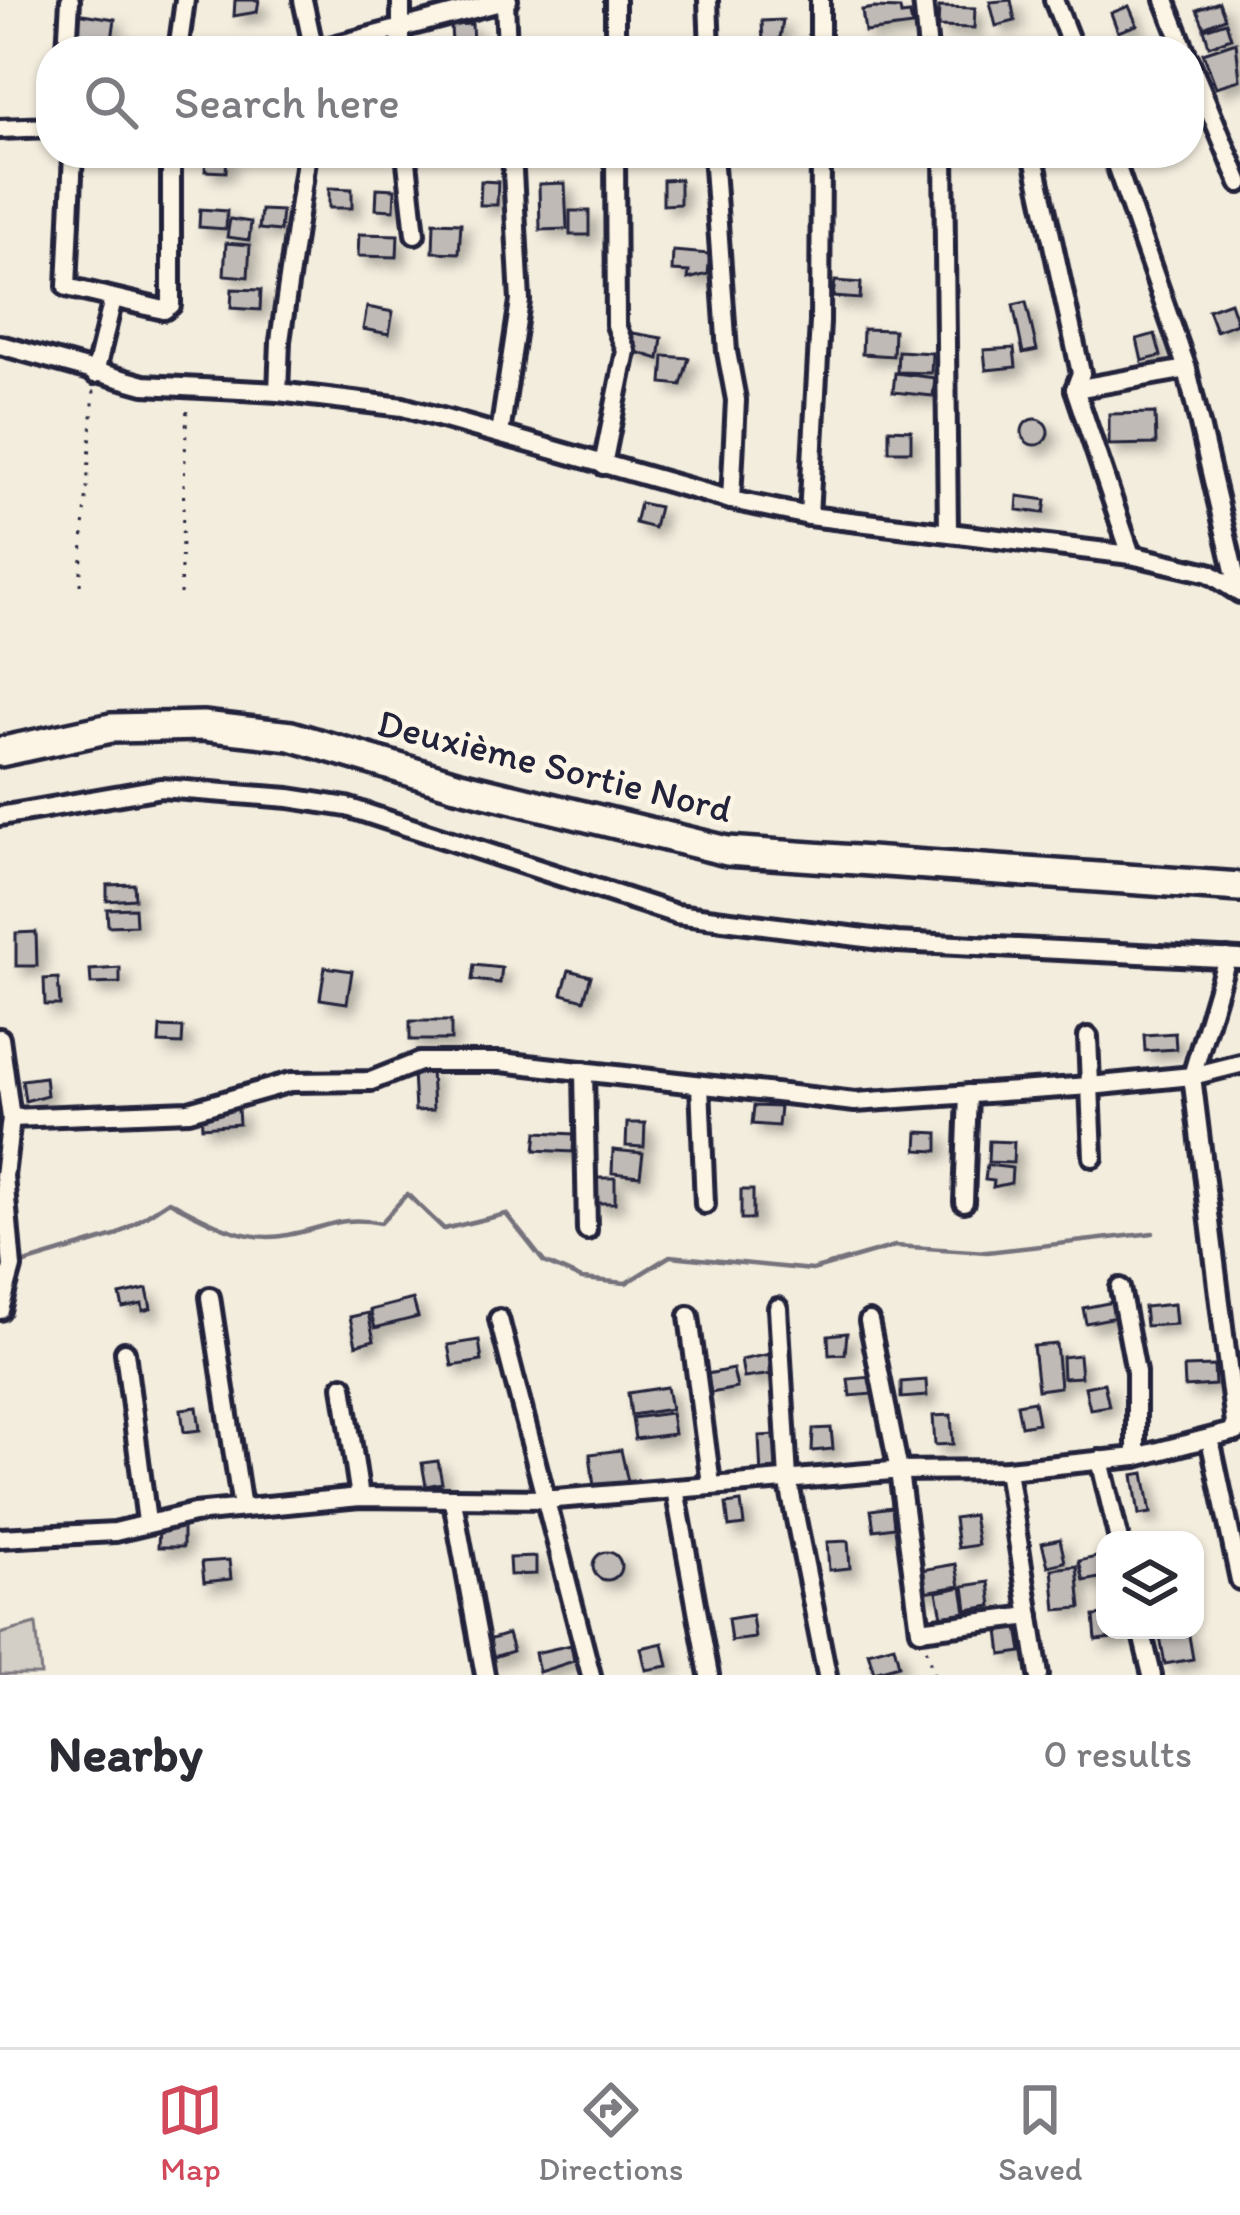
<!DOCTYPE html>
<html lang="en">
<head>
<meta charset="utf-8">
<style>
	:root { --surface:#fff; --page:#f2f2f3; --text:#2b2b33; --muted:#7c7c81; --line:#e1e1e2; --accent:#d1495b }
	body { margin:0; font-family:Itim,sans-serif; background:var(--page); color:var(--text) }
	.controls { position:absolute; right:36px; bottom:36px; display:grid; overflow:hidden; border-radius:24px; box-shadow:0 3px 9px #0004 }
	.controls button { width:108px; height:108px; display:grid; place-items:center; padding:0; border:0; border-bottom:3px solid var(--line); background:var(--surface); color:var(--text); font:60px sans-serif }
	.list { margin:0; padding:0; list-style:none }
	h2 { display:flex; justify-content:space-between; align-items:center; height:156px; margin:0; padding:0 48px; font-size:51px }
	h2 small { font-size:39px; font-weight:400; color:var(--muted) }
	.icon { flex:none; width:66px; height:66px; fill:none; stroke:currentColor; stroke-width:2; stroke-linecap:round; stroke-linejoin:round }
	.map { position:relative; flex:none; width:1240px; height:1675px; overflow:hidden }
	.search { position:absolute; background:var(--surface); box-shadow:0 3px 9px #0004; left:36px; right:36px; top:36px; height:132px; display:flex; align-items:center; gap:30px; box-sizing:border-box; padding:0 42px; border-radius:48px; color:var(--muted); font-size:45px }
	.sheet { height:372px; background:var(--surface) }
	nav { display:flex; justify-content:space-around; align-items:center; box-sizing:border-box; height:168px; border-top:3px solid var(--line); background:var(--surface); font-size:33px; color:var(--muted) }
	nav a { display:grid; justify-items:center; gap:6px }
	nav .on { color:var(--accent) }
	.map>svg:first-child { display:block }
</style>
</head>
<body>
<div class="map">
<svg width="1240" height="1675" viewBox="0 0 1240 1675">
	<defs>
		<filter id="shadow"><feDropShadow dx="8" dy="8" stdDeviation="6" flood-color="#0004"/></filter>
	</defs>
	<rect width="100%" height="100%" fill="#f3edde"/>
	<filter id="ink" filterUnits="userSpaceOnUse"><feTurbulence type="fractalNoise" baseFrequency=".00833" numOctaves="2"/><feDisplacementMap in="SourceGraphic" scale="24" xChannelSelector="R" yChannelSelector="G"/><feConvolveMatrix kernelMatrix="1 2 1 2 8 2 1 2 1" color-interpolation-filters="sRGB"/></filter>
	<g filter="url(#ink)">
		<path fill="#d4cfc6" stroke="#7b7880" stroke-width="3" d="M36 1624 41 1675H0V1634Z"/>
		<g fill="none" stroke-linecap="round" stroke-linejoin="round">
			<path stroke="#75727b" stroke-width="4.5" d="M18 1265 115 1236 169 1201C205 1220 245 1244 287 1235 327 1228 339 1215 381 1223L407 1194 444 1229 506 1214 544 1262 582 1279 626 1283 670 1256 812 1270 895 1246 987 1252 1153 1233"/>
		</g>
		<g fill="#bfbab6" stroke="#22223b" stroke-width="3" filter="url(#shadow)">
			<path d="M235 0H259L257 12 234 16Z"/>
			<path d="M1011 0 1015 21 996 26 990 2Z"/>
			<path d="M1219 2 1225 18 1204 27 1197 10Z"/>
			<path d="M1129 6 1137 25 1118 32 1111 13Z"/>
			<path d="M939 7 975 8 974 28 938 27Z"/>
			<path d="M874 8 900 9 901 15 910 14 912 26 865 32 862 10Z"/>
			<path d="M77 13 115 19 112 40 74 34Z"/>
			<path d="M783 20 779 44H763L762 21Z"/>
			<path d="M1226 22 1231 38 1209 46 1204 29Z"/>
			<path d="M472 24 473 44 452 45 451 25Z"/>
			<path d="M1118 36 1122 51H1078L1077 48Z"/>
			<path d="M1236 42 1240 80 1216 87 1203 53Z"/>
			<path d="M206 153H227L226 172 205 171Z"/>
			<path d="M680 179V204L663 205V180Z"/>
			<path d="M481 181 498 182 497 205H480Z"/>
			<path d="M565 183 567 229 540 230 539 184Z"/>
			<path d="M329 188 352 189V208H329Z"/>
			<path d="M377 188 395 189 394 210 376 209Z"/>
			<path d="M200 209 227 211 226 229 199 227Z"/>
			<path d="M261 210 282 211 280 231 259 229Z"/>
			<rect x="570" y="211" width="19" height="24"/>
			<path d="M230 219 251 222 249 240 227 237Z"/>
			<path d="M434 222 461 223 459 253 433 252Z"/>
			<path d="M359 234 398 235 397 257 358 256Z"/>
			<path d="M226 243 250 245 248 277 224 275Z"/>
			<path d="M673 251 710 254 708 274 688 279 689 272 672 271Z"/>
			<path d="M835 281 861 283 860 299 833 297Z"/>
			<path d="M232 289 261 290 260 310 231 308Z"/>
			<path d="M1026 302 1037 350 1023 353 1013 305Z"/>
			<path d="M1230 302 1237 323 1216 331 1208 310Z"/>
			<path d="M367 307 393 312 389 334 363 329Z"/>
			<path d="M863 329 894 330 893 356 862 354Z"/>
			<path d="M633 333 662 338 659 359 630 350Z"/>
			<path d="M1155 334 1161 356 1142 361 1137 339Z"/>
			<path d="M1014 348 1016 367 986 370 984 350Z"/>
			<path d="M898 351 932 353 931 373 897 372Z"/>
			<path d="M664 356 689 358 681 385 662 383Z"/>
			<path d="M895 373 935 378 933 396 893 392Z"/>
			<path d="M1155 413 1156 444 1109 445V414Z"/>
			<circle cx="1035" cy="432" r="13"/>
			<path d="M889 429 911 430V451H889Z"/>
			<path d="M1018 496 1046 500 1044 513 1017 510Z"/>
			<path d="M640 503 659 507 654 528 635 523Z"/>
			<path d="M134 884 135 899 107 901V885Z"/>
			<path d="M135 908 136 925 108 926 107 909Z"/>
			<path d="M36 932 37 966H16V933Z"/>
			<path d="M474 965 502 968 500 983 472 980Z"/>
			<path d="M325 967 352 971 347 1003 320 999Z"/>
			<path d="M120 968V983L91 984 90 970Z"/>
			<path d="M569 970 591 976 584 1000 562 994Z"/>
			<path d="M58 978 60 1005H45L44 979Z"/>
			<rect x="410" y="1021" width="41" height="19"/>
			<path d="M160 1027 183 1028 182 1044 159 1043Z"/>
			<path d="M1175 1033 1176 1049 1145 1051 1144 1035Z"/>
			<path d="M431 1070 433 1110 415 1111 413 1071Z"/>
			<path d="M45 1077 47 1095 25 1101 22 1080Z"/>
			<path d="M754 1106 780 1107 778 1126 752 1124Z"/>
			<path d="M238 1109 239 1124 202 1127 201 1112Z"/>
			<path d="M627 1123H645L644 1147 626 1146Z"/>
			<path d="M537 1132 574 1134 573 1152 535 1150Z"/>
			<path d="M918 1132 938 1133V1151L917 1150Z"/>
			<path d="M989 1141 1014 1142 1013 1163 988 1162Z"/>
			<path d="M613 1150 643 1153 640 1176 612 1173Z"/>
			<path d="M987 1165 1012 1168 1011 1183 993 1187 994 1181 985 1180Z"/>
			<path d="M594 1178H615V1203H593Z"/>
			<rect x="741" y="1190" width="12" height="29"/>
			<path d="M147 1289 151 1309 143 1311 142 1304 123 1308 120 1295Z"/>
			<path d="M413 1299 418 1317 375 1328 370 1310Z"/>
			<path d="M1118 1301 1121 1316 1086 1323 1083 1308Z"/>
			<path d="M1174 1304 1176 1324 1146 1326 1144 1307Z"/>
			<path d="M368 1313 374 1340 356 1345 350 1317Z"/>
			<path d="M847 1333 845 1354 829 1355 828 1335Z"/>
			<path d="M479 1340 482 1361 452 1366 448 1345Z"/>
			<path d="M1056 1344 1060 1387 1038 1390 1033 1346Z"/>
			<path d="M770 1354 773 1374 744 1378 741 1360Z"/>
			<path d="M1079 1355 1081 1377 1063 1378 1062 1357Z"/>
			<path d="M1214 1366 1215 1385 1185 1387 1184 1367Z"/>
			<path d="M733 1369 737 1388 711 1393 707 1374Z"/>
			<path d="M872 1377 873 1394 850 1396 848 1379Z"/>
			<path d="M926 1380 927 1396 901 1398V1382Z"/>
			<path d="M1104 1383 1109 1406 1090 1409 1085 1387Z"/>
			<path d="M667 1387 671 1409 631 1415 628 1393Z"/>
			<path d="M1034 1401 1038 1423 1021 1426 1017 1404Z"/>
			<path d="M197 1407 200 1430 184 1432 181 1409Z"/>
			<path d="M671 1413 674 1434 635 1439 632 1418Z"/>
			<path d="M951 1415 953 1444 935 1445 933 1416Z"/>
			<path d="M831 1428 833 1449 812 1451 813 1429Z"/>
			<path d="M776 1435 777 1476H761L759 1436Z"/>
			<path d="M621 1450 628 1482 594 1487 590 1454Z"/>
			<path d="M438 1461 442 1483 426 1486 422 1463Z"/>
			<path d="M1144 1473 1151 1513 1139 1515 1133 1475Z"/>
			<path d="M741 1502 744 1525 729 1527 726 1504Z"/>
			<path d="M892 1507 894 1527 874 1530 871 1510Z"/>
			<path d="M973 1515 978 1545 958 1548 954 1518Z"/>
			<path d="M159 1527H183V1547H158Z"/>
			<path d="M1060 1539 1065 1562 1048 1566 1042 1543Z"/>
			<path d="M848 1541 850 1568 829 1570 827 1542Z"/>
			<circle cx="607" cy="1566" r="14"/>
			<path d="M1100 1556 1104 1577 1084 1581 1079 1561Z"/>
			<path d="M536 1557V1574L510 1575 509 1558Z"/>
			<path d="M229 1560 231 1579 204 1582 202 1562Z"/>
			<path d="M956 1564 960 1586 919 1593 916 1571Z"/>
			<path d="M1077 1566 1081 1608 1056 1610 1052 1569Z"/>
			<path d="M989 1582 992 1606 967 1610 964 1586Z"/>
			<path d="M962 1587 966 1612 942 1616 937 1592Z"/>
			<path d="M752 1615 755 1638 731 1641 728 1619Z"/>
			<path d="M1105 1615V1630H1122V1637L1096 1640 1094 1616Z"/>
			<path d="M1018 1628 1022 1652 1002 1655 999 1630Z"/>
			<path d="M1188 1630 1193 1659 1165 1664 1159 1631Z"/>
			<path d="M508 1634 513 1651 487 1659 482 1642Z"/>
			<path d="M663 1643 668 1666 646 1670 641 1648Z"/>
			<path d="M571 1645 574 1661 539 1672 535 1653Z"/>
			<path d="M894 1645 899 1665 874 1672 868 1652Z"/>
		</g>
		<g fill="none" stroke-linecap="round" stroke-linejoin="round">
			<defs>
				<g id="street">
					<path d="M303 0 314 51"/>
					<path d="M401 0V51"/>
					<path d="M505 0 507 51"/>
					<path d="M615 0V51"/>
					<path d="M708 0 710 51"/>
					<path d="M820 0V51"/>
					<path d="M923 0 928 51"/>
					<path d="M1054 0 1074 51"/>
					<path d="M1165 0 1185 51"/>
					<path d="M67 51 70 0"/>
					<path d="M178 51 185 0"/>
					<path d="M314 51 508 0"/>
					<path d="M1189 60 1240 183"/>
					<path d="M0 129 51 127"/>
					<path d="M73 153 67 287 164 310 171 305V153"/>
					<path d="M406 153 415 234"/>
					<path d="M713 153 727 352 736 400 731 500"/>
					<path d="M944 153 948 532"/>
					<path d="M1033 153 1081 373 1075 389 1131 555"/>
					<path d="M1112 153 1187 369 1239 592"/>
					<path d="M0 345 144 385 278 392 403 407 731 500 809 516 1131 555 1209 573 1240 593"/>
					<path d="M95 374 113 299"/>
					<path d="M1075 389 1187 369"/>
					<path d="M278 392 280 341 307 153"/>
					<path d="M500 434 520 301 512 153"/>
					<path d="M603 465 626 351 616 325 615 153"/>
					<path d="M809 516 820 322 821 153"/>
					<path d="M0 816 161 788 289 798 347 807 676 914 897 942 1240 959"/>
					<path d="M1227 958 1192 1076 1236 1432"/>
					<path d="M1088 1037 1093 1157"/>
					<path d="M0 1038 11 1118"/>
					<path d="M584 1071 587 1230"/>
					<path d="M700 1085 705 1204"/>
					<path d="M964 1202 968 1094"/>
					<path d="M1120 1288 1136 1372V1457"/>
					<path d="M210 1297 242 1508"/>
					<path d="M778 1308 788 1479 827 1675"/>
					<path d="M0 1310 12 1267 4 1176 11 1118 189 1111 291 1082 371 1081 419 1062H501L855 1102 1090 1086 1192 1076 1240 1064"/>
					<path d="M689 1316 711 1484"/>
					<path d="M499 1319 591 1675"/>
					<path d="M869 1321 899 1471 920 1630 1030 1616"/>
					<path d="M125 1352 147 1522"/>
					<path d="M343 1386 360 1497"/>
					<path d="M1210 1439 1240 1580"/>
					<path d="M1100 1460 1119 1540"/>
					<path d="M1007 1470 1039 1675"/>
					<path d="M675 1489 709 1675"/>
					<path d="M453 1501 485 1675"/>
					<path d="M0 1538 115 1532 194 1513 360 1497 556 1499 891 1471 1007 1470 1136 1457 1240 1430"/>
					<path d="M1141 1630 1152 1675"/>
				</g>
				<path id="primary" d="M0 752 111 728 203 726 291 736 456 785 727 851 1240 887"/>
			</defs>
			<use href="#street" stroke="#22223b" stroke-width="26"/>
			<use href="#primary" stroke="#22223b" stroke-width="36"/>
			<g stroke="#22223b" stroke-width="3" stroke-dasharray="3 9" stroke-linecap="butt">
				<path d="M80 585 94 390"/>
				<path d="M180 594 187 404"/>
				<path d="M926 1649 934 1675"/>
			</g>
			<use href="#street" stroke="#fcf5e5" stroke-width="16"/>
			<use href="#primary" stroke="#fcf5e5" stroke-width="27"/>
		</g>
	</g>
	<g text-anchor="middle" stroke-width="9" stroke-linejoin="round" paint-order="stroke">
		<g font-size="39" fill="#22223b" stroke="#fcf5e5">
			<text transform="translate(555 765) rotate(14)" y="14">Deuxième Sortie Nord</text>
		</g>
	</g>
</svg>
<div class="controls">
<button><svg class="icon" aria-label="layers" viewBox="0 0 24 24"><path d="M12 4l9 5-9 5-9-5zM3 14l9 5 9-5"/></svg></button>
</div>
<div class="search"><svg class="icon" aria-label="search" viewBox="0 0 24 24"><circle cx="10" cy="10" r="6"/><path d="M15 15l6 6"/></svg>Search here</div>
</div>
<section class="sheet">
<h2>Nearby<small>0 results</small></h2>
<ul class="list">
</ul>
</section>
<nav>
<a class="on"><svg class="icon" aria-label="map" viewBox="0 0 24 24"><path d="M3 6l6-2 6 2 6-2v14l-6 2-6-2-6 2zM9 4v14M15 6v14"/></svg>Map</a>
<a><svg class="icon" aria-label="directions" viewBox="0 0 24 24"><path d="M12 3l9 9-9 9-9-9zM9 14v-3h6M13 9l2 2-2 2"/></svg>Directions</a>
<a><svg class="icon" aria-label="saved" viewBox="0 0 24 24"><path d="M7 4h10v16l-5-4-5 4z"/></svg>Saved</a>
</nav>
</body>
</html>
